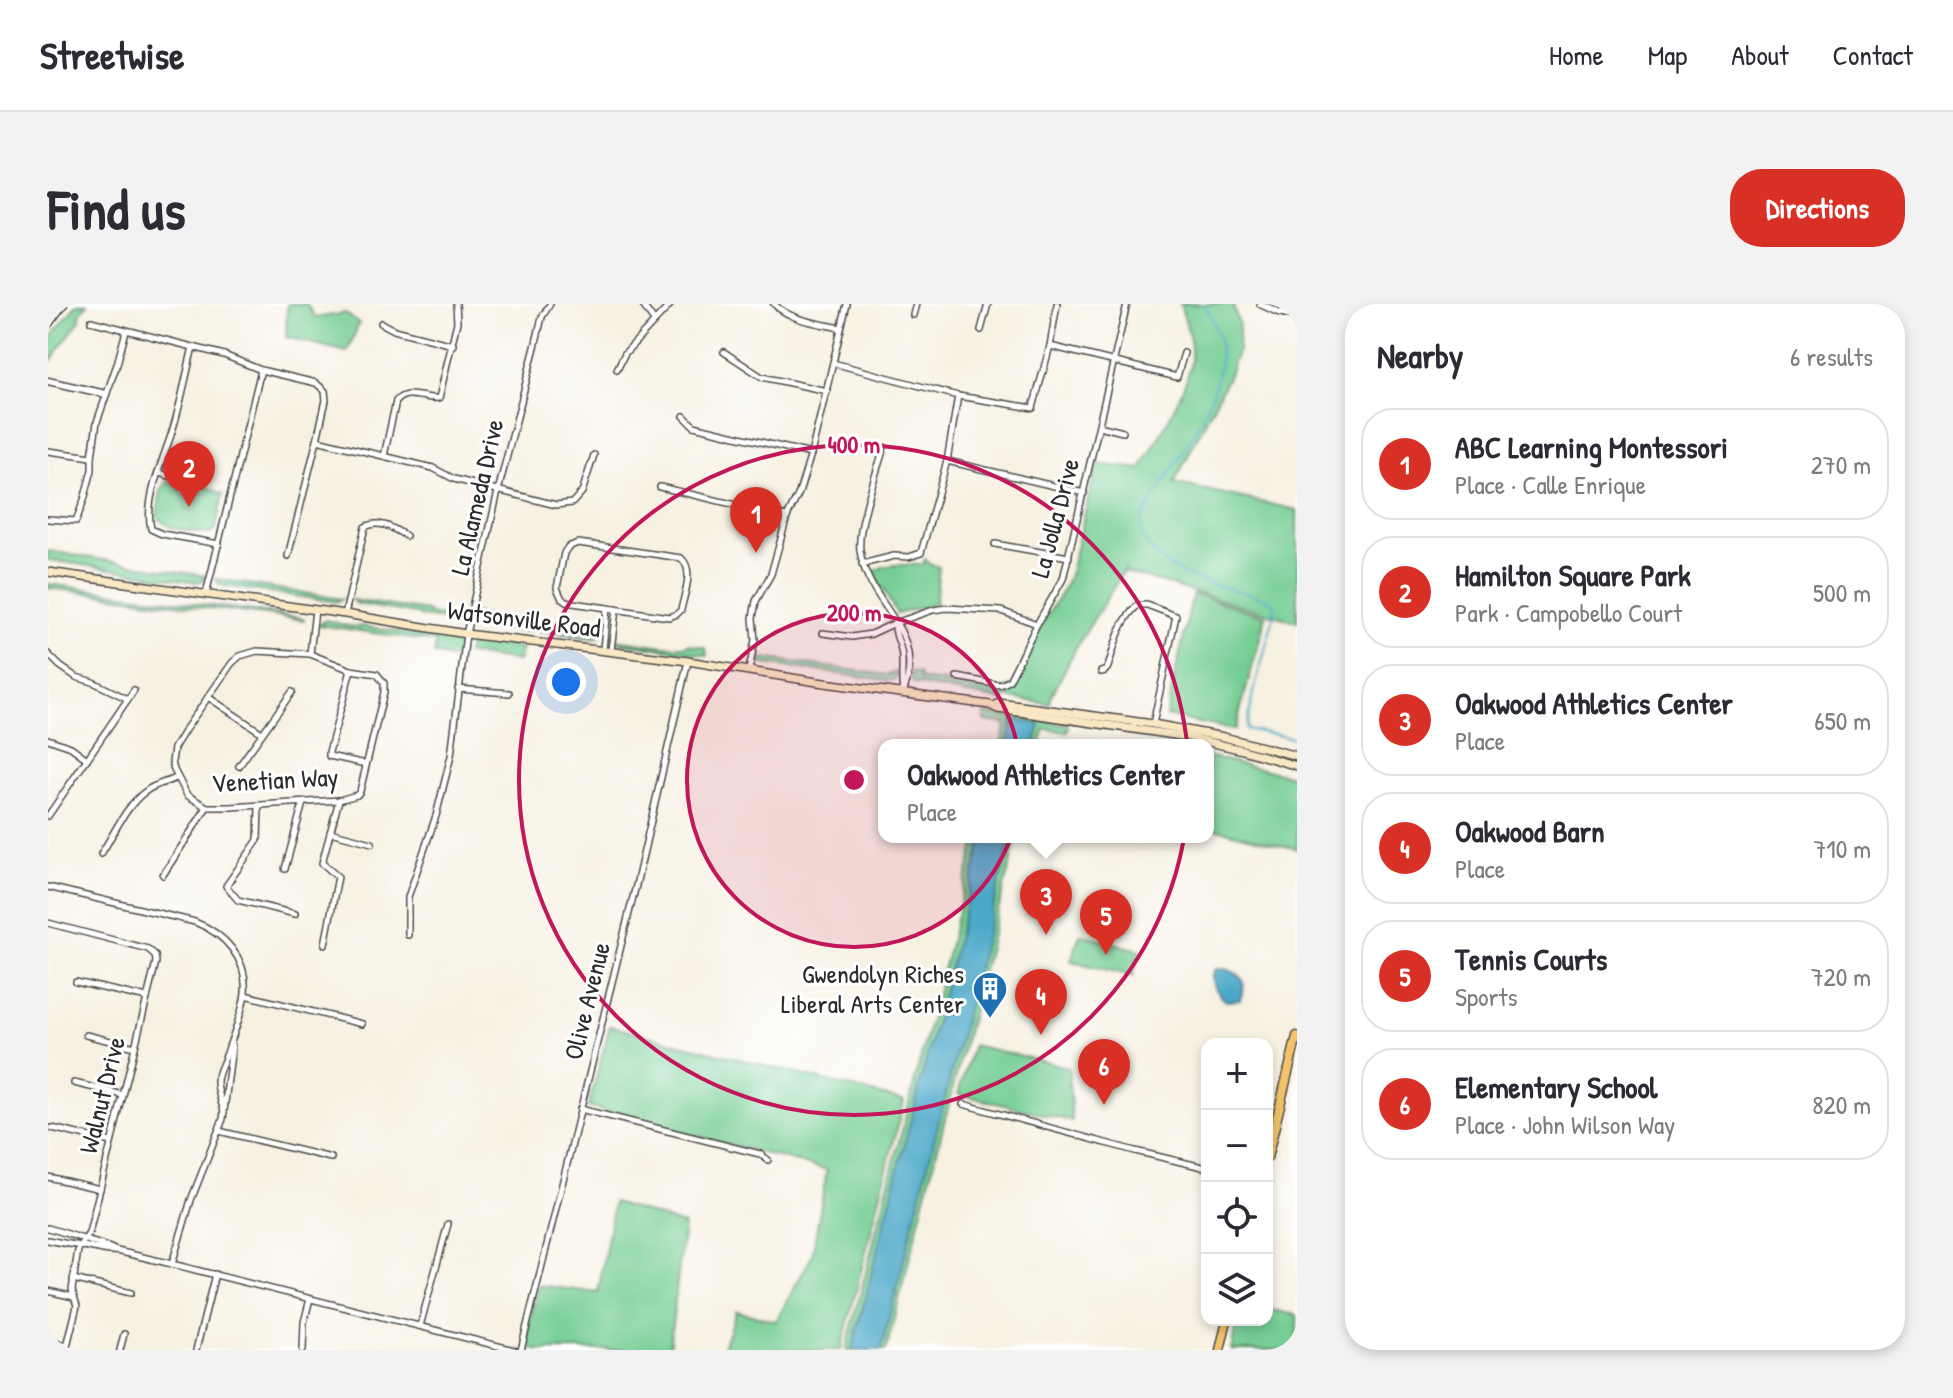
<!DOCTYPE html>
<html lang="en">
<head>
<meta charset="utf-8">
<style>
	:root { --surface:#fff; --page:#f2f2f3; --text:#2b2b33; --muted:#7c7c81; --line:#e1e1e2; --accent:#d93025 }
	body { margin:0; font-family:"Patrick Hand",sans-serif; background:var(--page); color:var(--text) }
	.controls { position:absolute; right:24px; bottom:24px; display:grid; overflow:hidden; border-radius:16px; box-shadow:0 4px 12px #0003 }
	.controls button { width:72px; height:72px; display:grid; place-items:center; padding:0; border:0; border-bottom:2px solid var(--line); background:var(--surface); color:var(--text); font:40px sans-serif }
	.you { position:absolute; left:518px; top:378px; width:28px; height:28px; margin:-20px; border:6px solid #fff; border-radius:50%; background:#1a73e8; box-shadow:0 0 0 12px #1a73e833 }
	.badge { display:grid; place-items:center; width:52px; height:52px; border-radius:50%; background:var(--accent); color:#fff; font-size:26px; font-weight:700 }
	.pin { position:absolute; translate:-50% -66px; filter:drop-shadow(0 2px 4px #0008) }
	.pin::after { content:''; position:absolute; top:42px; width:28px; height:24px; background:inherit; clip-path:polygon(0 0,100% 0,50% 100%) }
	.popup { position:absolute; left:830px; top:435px; width:336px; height:104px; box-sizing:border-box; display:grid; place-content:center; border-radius:16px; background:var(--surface); filter:drop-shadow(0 2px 6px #0005); font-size:26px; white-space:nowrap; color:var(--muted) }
	.popup b { font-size:30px; color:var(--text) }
	.popup::after { content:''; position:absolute; left:50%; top:100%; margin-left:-16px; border:16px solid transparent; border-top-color:var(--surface) }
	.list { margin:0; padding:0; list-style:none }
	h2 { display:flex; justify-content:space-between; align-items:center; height:104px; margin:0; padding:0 32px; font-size:34px }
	h2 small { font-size:26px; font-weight:400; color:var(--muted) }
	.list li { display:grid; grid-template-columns:52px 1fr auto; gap:24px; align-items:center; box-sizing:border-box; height:112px; margin:0 16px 16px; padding:0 16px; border:2px solid var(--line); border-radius:32px }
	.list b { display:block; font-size:30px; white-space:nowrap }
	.list p { margin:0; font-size:26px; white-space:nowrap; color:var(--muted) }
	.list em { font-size:26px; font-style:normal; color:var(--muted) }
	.icon { flex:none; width:44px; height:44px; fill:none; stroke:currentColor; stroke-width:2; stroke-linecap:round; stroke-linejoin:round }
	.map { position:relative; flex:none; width:1249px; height:1046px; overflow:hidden; border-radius:32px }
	header { display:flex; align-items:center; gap:48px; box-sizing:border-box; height:112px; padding:0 40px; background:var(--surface); border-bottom:2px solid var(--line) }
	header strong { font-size:38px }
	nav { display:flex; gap:44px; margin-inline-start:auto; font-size:28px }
	.intro { display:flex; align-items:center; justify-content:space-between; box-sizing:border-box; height:192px; padding:0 48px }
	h1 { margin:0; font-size:56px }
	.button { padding:20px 36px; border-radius:32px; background:var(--accent); color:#fff; font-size:28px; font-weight:700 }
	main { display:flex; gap:48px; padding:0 48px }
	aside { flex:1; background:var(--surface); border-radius:32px; box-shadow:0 4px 12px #0003 }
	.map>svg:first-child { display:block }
</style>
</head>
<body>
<header>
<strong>Streetwise</strong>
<nav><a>Home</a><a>Map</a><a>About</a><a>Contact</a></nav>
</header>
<div class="intro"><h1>Find us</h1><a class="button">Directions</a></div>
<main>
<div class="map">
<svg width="1249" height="1046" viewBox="0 0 1249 1046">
	<rect width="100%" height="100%" fill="#fff"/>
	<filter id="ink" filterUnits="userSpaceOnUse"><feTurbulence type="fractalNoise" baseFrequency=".0125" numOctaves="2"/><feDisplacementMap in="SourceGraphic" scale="16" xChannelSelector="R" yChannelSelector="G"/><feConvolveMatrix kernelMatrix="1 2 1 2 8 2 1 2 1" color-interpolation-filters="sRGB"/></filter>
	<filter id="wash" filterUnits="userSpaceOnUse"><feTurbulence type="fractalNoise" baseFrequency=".006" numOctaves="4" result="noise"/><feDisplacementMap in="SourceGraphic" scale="32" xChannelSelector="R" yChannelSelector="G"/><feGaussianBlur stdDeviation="1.8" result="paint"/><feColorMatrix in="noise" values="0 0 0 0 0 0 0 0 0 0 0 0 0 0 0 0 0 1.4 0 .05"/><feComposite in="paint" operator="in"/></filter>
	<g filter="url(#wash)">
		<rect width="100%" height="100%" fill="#f7f1e2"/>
		<g fill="#74cd93" stroke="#507c5f" stroke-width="2">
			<path d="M29 0H39L37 4 32 10V16L0 61V37Z"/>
			<path d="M242 0H259L267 14 298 9 311 20 299 48 238 33 239 1Z"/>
			<path d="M1132 0H1185L1191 22 1190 46 1180 73 1126 179 1249 206V318L1077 268V265L1026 347 1003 393 1002 400 961 394 991 325 1016 284 1022 268 1049 160 1093 165C1108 137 1140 86 1143 56 1145 37 1137 18 1132 0Z"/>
			<path d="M119 177 128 180 138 194C149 193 152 191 155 181L175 190 168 225 162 230C144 227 119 227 109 212L113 185Z"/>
			<path d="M0 247 158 272 156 276 149 278 0 256Z"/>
			<path d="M877 255 881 260 891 263 887 300 849 310 827 272V267C841 258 859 262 875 260Z"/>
			<path d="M168 275 294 295 288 298 177 282 172 281Z"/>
			<path d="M0 280 250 313 257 316 0 284Z"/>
			<path d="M1145 290 1218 312 1187 426 1118 412Z"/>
			<path d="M304 296 379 307 382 310 415 316 411 318 375 313 368 310 309 300Z"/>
			<path d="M426 310 494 324 552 332 547 335 542 334 485 326 475 328 433 321 427 316Z"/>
			<path d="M277 316C290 318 302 325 315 322L407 336 411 341 409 356 386 350 388 338 271 321Z"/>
			<path d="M567 335 616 342H639L640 340 658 344 659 351 573 339Z"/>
			<path d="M428 337 474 344 470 357 419 350 421 341Z"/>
			<path d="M709 353 839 371 851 367 848 375 843 377 710 359 708 356Z"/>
			<path d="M863 368 872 370V375L956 385 963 382 957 397 867 380 864 378Z"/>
			<path d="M937 409 1021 421 1020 428 997 425 992 441H953L958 420 936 417Z"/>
			<path d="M1160 452 1249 473V545L1160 523Z"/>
			<path d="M929 533H969L838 1046H798Z"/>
			<path d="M1032 630 1092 646 1085 672 1023 657Z"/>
			<path d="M562 722 856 797 793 1046H674L688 1007 728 1017 764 952 779 866 540 803Z"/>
			<path d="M925 741 1020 763 1024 817 910 790Z"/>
			<path d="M566 898 636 921 621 1046H489L478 1043 482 1016 491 981 550 989Z"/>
			<path d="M1219 1005 1249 1011V1046H1183L1190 1016H1219Z"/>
		</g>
		<g fill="#4ba8c9" stroke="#3b6a7a" stroke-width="2">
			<path d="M965 416 992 420 987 441H959Z"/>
			<path d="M935 533H963L833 1046H804Z"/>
			<path d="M1175 664C1196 671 1200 675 1192 696L1178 697C1169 689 1161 678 1167 666Z"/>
		</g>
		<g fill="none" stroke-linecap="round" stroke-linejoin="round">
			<path stroke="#4ba8c9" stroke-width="2" d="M1157 0C1163 13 1170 27 1172 42 1177 97 1121 165 1096 212 1091 224 1093 231 1100 241 1129 283 1183 280 1226 298L1227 301 1226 312 1208 379 1198 425 1249 435"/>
		</g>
	</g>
	<g filter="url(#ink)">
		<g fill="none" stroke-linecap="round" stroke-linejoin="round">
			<defs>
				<g id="minor">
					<path d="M594 0 606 17"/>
					<path d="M726 0C743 17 770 19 793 24"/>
					<path d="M865 11 868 0"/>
					<path d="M43 17 176 51 213 66 268 79 277 87 278 96 269 136 240 252"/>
					<path d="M333 19 346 26 405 41"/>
					<path d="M933 26 940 0"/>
					<path d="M1002 42 1129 73 1136 49"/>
					<path d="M145 43C138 71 133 100 124 128 115 157 96 195 103 225L114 230 171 240"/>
					<path d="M676 48 714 73 779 87"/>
					<path d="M785 59 910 92 985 104 1002 42 1009 0"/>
					<path d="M569 65 577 49 623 0"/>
					<path d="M636 112 646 122 763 150"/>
					<path d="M1051 122 1075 128"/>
					<path d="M269 136 385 164 406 175 508 201 524 199 534 188 546 151"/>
					<path d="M836 143C829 168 809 222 812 246 819 303 880 324 855 389"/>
					<path d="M0 147 44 153"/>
					<path d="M336 152 348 97C359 84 376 96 391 94L409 18 408 0"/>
					<path d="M899 157 1036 189"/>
					<path d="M110 169 134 175 141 180"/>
					<path d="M612 183 739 213"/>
					<path d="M0 215 28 217 36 196 44 166V153L49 118 69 60 78 27"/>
					<path d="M530 239 633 254C647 266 636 290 633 306L629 310 621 313 518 298 514 295 509 284 516 249 520 243Z"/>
					<path d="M947 240 1021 253"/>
					<path d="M814 260 846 252 861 253 873 249 899 157 910 92"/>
					<path d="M158 290 213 66"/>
					<path d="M297 310 317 223C331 215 345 224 358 232"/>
					<path d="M847 320C846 330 851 336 853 346 856 361 852 374 855 388"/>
					<path d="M775 329 804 333 823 330 847 319 885 306 899 304 953 307 989 320"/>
					<path d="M555 345 559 304"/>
					<path d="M563 346 568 305"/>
					<path d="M209 347 262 350 303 366 329 370 336 379V388L312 487 309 491 291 496 183 503H159L139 491 126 466 124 458 126 444 137 426 184 359 192 352Z"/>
					<path d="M0 350 12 362 28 373 45 378 80 395 0 512"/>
					<path d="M262 350 267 306"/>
					<path d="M303 366 281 448V452L318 460"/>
					<path d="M701 366 707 336 705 314 708 297 723 270 739 213 751 189 763 150 799 0"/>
					<path d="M1053 368 1057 367 1060 363C1067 341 1071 318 1090 301H1099L1128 312 1105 420"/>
					<path d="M909 373 952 381 961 377 989 320 1015 275 1079 0"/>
					<path d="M410 385 461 389"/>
					<path d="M160 393 214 429"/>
					<path d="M80 395 86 386"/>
					<path d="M0 435 23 443 39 455"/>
					<path d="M191 462 244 388"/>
					<path d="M211 502 210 536 178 582 190 596 247 610"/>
					<path d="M282 528 324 539"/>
					<path d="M53 550C66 530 78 501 98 487 107 480 119 478 128 474"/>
					<path d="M237 565 255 499"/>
					<path d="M115 571 159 503"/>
					<path d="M0 583 147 618C177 630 200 655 197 689 195 709 185 730 179 749 176 758 169 769 169 778 169 787 174 799 176 808"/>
					<path d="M0 619 100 645 107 651 108 658 41 929 30 946 24 986 29 1002 18 1046"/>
					<path d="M360 631V593L388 512 403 452 418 330 450 187 487 43 494 13 502 0"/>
					<path d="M277 640C282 617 285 596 290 573L274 559 291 496"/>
					<path d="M28 678 99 694"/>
					<path d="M197 691 314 720"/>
					<path d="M38 731 87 743"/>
					<path d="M26 779 75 791"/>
					<path d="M915 800 1087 847 1159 864"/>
					<path d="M532 805 712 850 720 856"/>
					<path d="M4 824 63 838"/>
					<path d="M171 827 283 854"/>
					<path d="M0 873 52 885"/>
					<path d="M0 924C15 928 29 933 44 938 52 941 60 942 68 947"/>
					<path d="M0 936C14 939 27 941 41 943 51 945 59 948 69 947L124 960 466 1046"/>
					<path d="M124 960 143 896 175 815 184 742"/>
					<path d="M25 975 83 989"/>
					<path d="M0 987 26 993"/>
					<path d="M372 1022 400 920"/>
					<path d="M0 1037 19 1042"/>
					<path d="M72 1046 76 1030"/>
					<path d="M148 1046 167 970"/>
					<path d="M255 1046 256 1018 262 995"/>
					<path d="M473 1046 589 577 640 357"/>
				</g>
				<g id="tertiary">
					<path d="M1212 0 1230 8 1249 12"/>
					<path d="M1242 0 1249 1"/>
					<path d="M0 21 16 0"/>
					<path d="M0 77 58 90"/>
				</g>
				<g id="secondary">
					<path d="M0 268 297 310 418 330 640 357 769 378 942 401 950 405 1140 433 1195 446 1249 462"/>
					<path d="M946 402 951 399 1105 420 1176 433 1249 452"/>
				</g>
				<g id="primary">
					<path d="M1219 854 1249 732"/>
					<path d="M1172 1046 1179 1016"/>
				</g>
			</defs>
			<use href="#minor" stroke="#4a4946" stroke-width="8"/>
			<use href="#tertiary" stroke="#4a4946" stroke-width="9"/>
			<use href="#secondary" stroke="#4a4946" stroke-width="10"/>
			<use href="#primary" stroke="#4a4946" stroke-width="11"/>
			<use href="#minor" stroke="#fff" stroke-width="5"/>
			<use href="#tertiary" stroke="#fff" stroke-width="6"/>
			<use href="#secondary" stroke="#fae7c3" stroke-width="7"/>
			<use href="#primary" stroke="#f2c36a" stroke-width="8"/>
		</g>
	</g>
	<circle cx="806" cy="476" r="167" fill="#c2185b" fill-opacity=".12"/>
	<g fill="none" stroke="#c2185b" stroke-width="4">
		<circle cx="806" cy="476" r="167"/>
		<circle cx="806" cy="476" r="335"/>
	</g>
	<defs>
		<symbol id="building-pin" viewBox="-11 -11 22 30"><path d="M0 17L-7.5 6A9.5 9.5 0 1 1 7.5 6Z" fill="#1f6fb2" stroke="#fff"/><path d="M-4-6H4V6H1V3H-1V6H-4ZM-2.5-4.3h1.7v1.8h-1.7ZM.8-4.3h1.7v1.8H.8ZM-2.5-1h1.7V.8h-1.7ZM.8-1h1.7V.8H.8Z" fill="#fff"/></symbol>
	</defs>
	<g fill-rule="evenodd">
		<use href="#building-pin" x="922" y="665" width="40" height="54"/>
	</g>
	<g text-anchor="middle" stroke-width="6" stroke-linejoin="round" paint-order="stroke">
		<g font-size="26" fill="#2b2b2b" stroke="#fff">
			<text transform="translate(429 193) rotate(-77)" y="9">La Alameda Drive</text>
			<text transform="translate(1007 214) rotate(-75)" y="9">La Jolla Drive</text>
			<text transform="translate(476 315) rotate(7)" y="9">Watsonville Road</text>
			<text transform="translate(227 476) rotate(-3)" y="9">Venetian Way</text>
			<text transform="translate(539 697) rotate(-76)" y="9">Olive Avenue</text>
			<text transform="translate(54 791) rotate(-76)" y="9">Walnut Drive</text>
		</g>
		<g font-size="26" fill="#2b2b2b" stroke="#fff" text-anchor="end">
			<text x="916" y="679">Gwendolyn Riches<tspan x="916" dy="30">Liberal Arts Center</tspan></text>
		</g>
	</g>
	<circle cx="806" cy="476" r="12" fill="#c2185b" stroke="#fff" stroke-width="4"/>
	<g font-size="24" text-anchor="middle" font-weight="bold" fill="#c2185b" stroke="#fff" stroke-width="6" stroke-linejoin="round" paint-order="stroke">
		<text x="806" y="149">400 m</text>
		<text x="806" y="317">200 m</text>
	</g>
</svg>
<div class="controls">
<button>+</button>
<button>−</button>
<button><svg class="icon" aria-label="locate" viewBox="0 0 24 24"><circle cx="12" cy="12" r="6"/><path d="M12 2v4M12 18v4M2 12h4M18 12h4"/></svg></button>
<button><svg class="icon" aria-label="layers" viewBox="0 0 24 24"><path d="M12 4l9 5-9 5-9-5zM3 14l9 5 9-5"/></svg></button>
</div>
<div class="you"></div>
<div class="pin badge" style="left:708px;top:249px">1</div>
<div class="pin badge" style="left:141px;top:203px">2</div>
<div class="pin badge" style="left:998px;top:631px">3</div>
<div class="popup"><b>Oakwood Athletics Center</b>Place</div>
<div class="pin badge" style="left:993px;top:731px">4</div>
<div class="pin badge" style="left:1058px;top:651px">5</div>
<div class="pin badge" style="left:1056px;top:801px">6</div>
</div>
<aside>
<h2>Nearby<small>6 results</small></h2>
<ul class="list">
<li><span class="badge">1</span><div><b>ABC Learning Montessori</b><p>Place · Calle Enrique</p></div><em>270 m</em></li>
<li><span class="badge">2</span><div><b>Hamilton Square Park</b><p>Park · Campobello Court</p></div><em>500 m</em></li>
<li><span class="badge">3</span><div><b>Oakwood Athletics Center</b><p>Place</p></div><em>650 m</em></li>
<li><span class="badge">4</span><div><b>Oakwood Barn</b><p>Place</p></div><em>710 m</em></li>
<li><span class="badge">5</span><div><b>Tennis Courts</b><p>Sports</p></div><em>720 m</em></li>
<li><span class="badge">6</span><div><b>Elementary School</b><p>Place · John Wilson Way</p></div><em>820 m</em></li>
</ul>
</aside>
</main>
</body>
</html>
